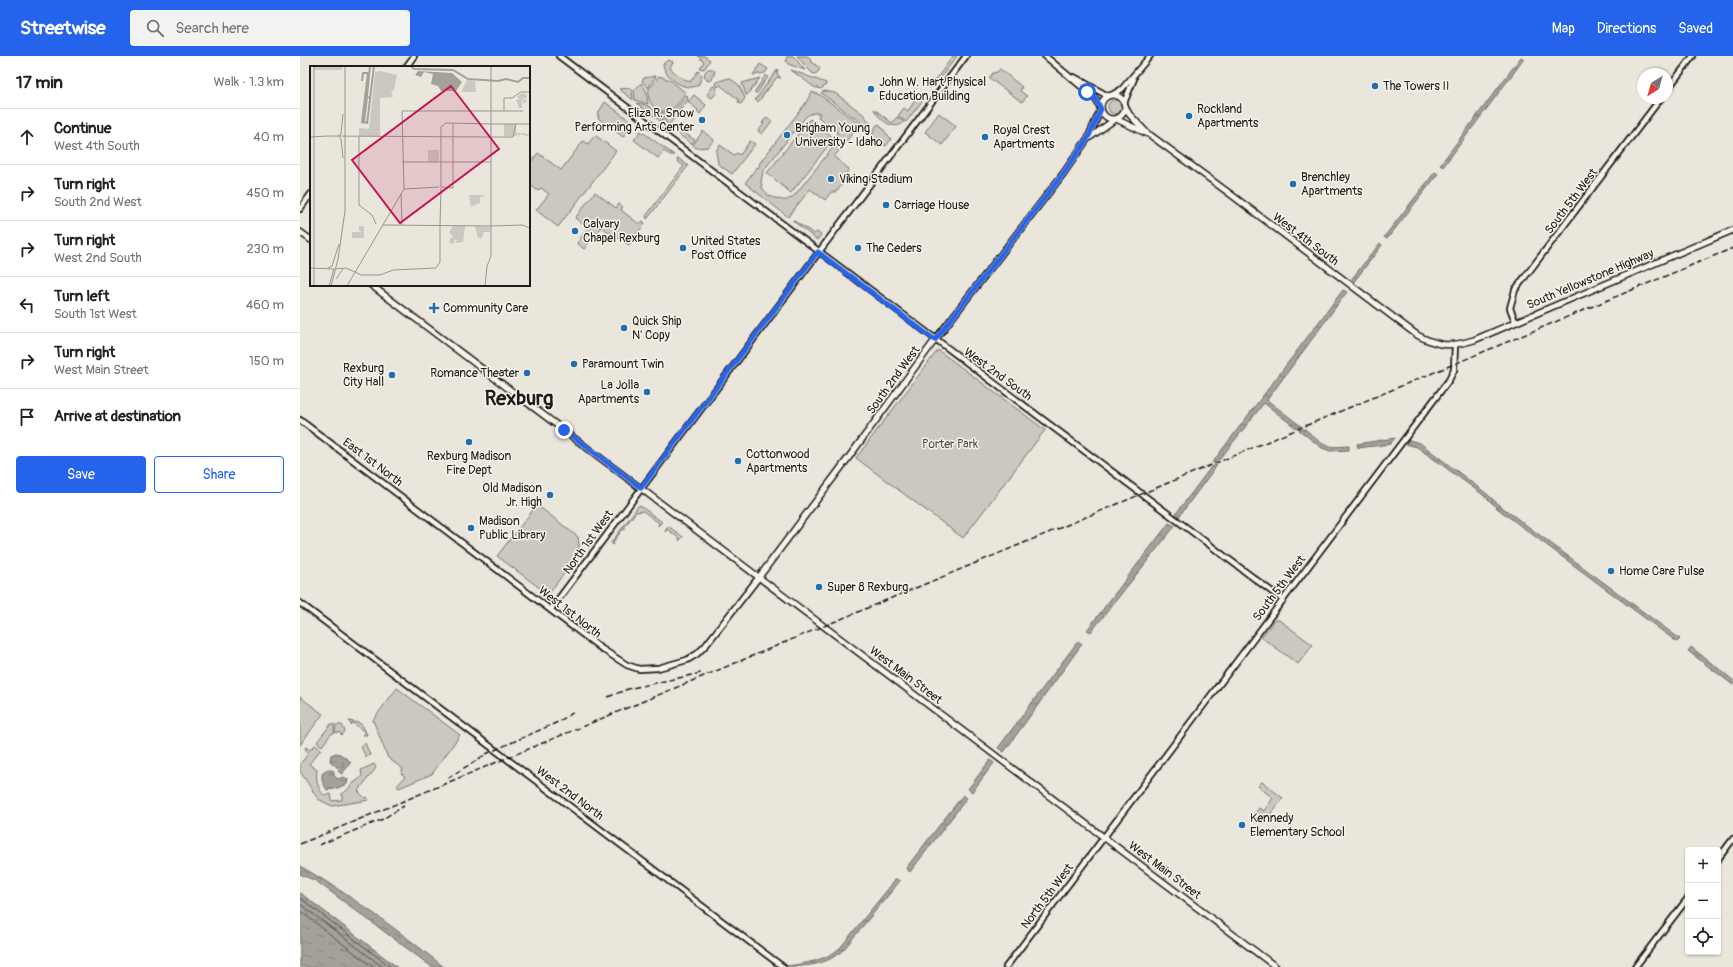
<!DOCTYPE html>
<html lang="en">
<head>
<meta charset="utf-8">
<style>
	:root { --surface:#fff; --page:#f2f2f2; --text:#202124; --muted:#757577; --line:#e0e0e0; --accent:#2563eb }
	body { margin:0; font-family:Pangolin,sans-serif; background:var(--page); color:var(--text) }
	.controls { position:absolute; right:12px; bottom:12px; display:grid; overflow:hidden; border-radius:4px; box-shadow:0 1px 3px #0004 }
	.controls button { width:36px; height:36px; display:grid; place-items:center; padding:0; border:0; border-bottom:1px solid var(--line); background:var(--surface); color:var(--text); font:20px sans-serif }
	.compass { position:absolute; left:1337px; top:12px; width:36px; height:36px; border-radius:50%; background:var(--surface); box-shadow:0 1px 3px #0004; rotate:217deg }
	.stop { position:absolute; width:12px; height:12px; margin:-9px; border:3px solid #2563eb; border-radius:50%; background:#fff }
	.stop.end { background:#2563eb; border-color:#fff; box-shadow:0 1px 4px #0008 }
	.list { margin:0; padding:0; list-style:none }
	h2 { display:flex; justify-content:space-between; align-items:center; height:52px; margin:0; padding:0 16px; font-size:17px }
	h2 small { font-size:13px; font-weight:400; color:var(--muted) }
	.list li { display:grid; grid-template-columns:26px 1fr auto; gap:12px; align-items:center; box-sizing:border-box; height:56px; padding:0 16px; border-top:1px solid var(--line) }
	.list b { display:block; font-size:15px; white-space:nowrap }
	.list p { margin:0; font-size:13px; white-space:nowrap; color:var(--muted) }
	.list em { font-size:13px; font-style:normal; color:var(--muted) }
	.actions { display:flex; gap:8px; padding:12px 16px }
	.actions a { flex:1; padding:9px 0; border:1px solid var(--accent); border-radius:4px; text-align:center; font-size:14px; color:var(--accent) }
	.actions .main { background:var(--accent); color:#fff }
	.icon { flex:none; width:22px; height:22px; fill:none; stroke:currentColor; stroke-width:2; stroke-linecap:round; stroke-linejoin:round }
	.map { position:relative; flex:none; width:1433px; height:911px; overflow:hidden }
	header { display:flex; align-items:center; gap:24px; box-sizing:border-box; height:56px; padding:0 20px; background:var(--accent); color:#fff }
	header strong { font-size:19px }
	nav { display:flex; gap:22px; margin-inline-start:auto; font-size:14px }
	.search { width:280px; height:36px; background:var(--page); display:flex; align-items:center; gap:10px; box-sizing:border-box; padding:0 14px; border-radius:4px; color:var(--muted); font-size:15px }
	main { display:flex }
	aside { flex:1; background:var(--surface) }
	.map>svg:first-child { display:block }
</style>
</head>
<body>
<header>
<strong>Streetwise</strong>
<div class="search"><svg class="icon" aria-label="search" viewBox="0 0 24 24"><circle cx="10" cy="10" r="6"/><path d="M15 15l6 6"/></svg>Search here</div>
<nav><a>Map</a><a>Directions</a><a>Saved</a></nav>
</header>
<main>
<aside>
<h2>17 min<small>Walk · 1.3 km</small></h2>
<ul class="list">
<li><svg class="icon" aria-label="ahead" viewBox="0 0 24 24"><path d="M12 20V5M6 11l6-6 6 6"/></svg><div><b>Continue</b><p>West 4th South</p></div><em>40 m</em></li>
<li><svg class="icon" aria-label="right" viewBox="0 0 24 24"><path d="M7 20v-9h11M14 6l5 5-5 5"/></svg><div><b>Turn right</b><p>South 2nd West</p></div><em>450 m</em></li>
<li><svg class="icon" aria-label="right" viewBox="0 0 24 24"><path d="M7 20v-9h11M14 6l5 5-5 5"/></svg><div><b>Turn right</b><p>West 2nd South</p></div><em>230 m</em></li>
<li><svg class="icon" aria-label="left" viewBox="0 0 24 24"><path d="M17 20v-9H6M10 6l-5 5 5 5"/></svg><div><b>Turn left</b><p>South 1st West</p></div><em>460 m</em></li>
<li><svg class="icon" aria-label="right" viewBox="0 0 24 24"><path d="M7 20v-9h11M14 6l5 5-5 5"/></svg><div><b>Turn right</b><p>West Main Street</p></div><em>150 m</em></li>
<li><svg class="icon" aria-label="arrive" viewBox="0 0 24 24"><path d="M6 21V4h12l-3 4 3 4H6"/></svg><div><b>Arrive at destination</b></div></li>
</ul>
<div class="actions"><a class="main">Save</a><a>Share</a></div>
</aside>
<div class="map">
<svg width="1433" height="911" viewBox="0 0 1433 911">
	<defs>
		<pattern id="garden-furrows" width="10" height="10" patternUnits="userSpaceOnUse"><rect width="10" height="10" fill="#ccc8c0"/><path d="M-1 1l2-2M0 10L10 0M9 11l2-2" fill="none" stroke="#afaba4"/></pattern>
		<pattern id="water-ripples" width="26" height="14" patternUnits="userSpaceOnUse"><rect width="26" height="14" fill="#a3a19a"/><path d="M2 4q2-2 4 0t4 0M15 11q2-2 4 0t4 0" fill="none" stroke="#84827d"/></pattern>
	</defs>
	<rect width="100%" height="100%" fill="#eae6dc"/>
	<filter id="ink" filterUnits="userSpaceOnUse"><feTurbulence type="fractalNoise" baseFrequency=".025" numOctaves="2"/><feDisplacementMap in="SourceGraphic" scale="8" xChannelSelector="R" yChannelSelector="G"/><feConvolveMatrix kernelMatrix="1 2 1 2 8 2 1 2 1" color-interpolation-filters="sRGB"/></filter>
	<g filter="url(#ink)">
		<g fill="#ccc8c0" stroke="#74726e" fill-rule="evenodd">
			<path d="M398 0H404L410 4 404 13 400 12 404 6Z"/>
			<path d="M487 0H493L505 14 488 8 486 5Z"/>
			<path d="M497 0H507L511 3 510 5 520 12 518 16 515 18 512 17Z"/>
			<path d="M653 0H657L635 29H632Z"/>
			<path d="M368 4 373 6 370 11 371 13 380 21 390 26 398 15 402 19 399 28C388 38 364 22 363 8Z"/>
			<path d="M460 8 468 13 465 17 453 19Z"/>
			<path d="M700 13 722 31 720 35 727 40 722 46 689 22 693 17 697 16Z"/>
			<path d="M491 14 526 27V29L521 33 514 31Z"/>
			<path d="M356 20 348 32 342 25 344 22Z"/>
			<path d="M359 20 370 24 386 37C380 42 378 50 371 53 357 60 346 47 349 33Z"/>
			<path d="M429 22 439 29 445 42 441 48 438 46 439 44 420 29 418 31 415 28 416 26Z"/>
			<path d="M460 22 447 39H446L442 27Z"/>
			<path d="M341 27 346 34 348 48 335 44 334 35Z"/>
			<path d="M413 30 417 32 416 34 417 36 412 42 407 39Z"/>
			<path d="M330 32 332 35 333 44 319 33Z"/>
			<path d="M524 35 535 37 563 58 571 68H563L521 37Z"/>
			<path d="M512 36 520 39 558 67V70L534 101 549 113 543 122 544 126 536 136H531L525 144 510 133 488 161 445 127 457 111 458 112 460 109 459 108 505 48ZM514 57H520L518 61 537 76V83L534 90 494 140 487 144H482L469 140 462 132 461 126 463 115 503 64 508 59Z"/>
			<path d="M624 36 627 39 606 66 598 60 604 52 608 55 614 46 607 39 609 38 617 44Z"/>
			<path d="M394 39 406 49 400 58 397 55 398 54 388 46Z"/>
			<circle cx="815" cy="51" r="7"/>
			<path d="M305 46 333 67 323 81 298 62 299 60 297 59Z"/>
			<path d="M574 53 592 67 597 61 604 66C594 76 578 63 574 53Z"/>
			<path d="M639 57 656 70 642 89 625 76Z"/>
			<path d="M510 63 534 82 491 137 467 117Z"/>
			<path d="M579 68 591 83 586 90 572 80 576 70Z"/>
			<path d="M341 75 374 99H370L364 95 358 102 334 84Z"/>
			<path d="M381 75 395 84 392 88 378 78Z"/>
			<path d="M403 75 414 84 408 91 396 92 393 89Z"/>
			<path d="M295 79 316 95 258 171 236 154 249 138 241 132 238 135 229 128V109L238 97 261 114 283 85 288 88Z"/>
			<path d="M450 85 455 88 432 118 418 108 416 95 420 89 434 99 437 97 440 99Z"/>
			<path d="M378 102 388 110 348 162 347 163 346 160 384 110 377 105Z"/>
			<path d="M295 136 316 152 319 148 323 151 321 154 339 168 343 165 345 167 329 189 301 171 284 193 277 187 288 172 275 162Z"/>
			<path d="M638 294 745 374 663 482 556 402Z"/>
			<path d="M237 449 278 481 280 497 249 537 245 536 197 500Z"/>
			<path d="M339 449 362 466 358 470 359 467 343 455 336 456 325 470V474L323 473 313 486 314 489 311 487Z"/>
			<path d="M368 470 383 481 379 485 380 483 367 473 365 476Z"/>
			<path d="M975 564H979L1013 589 998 608 961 581Z"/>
			<path d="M97 632 160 679 132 718 99 732 97 730 105 721 101 717 103 713 88 702 73 664Z"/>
			<path d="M0 641 23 658 0 689Z"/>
			<path d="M49 665C62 667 62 667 67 679H63L65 676 53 667 51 669Z"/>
			<path d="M31 668H34V677L31 678 22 690 17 686Z"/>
			<path d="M36 669H42L45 675 42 679 39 676 35 677Z"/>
			<path d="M64 687H65L70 699 66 701 61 691Z"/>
			<path d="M15 689 21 693 9 708 17 714C16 722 17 733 24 739L31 738 32 745 42 744V737C49 735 49 730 55 726 58 723 60 724 62 719L61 714 74 708 76 712 58 735 65 742 67 741 69 744 32 750 18 743 0 715V708L9 697 5 693 6 691 10 694Z"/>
			<path d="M962 726 983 742 964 767 954 759 959 752 964 755 973 742 958 730Z"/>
		</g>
		<g fill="url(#garden-furrows)" stroke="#74726e">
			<path d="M408 13H413L415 15 412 24 408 25 404 21 405 16Z"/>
			<path d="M478 13 477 18 481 22 477 21 458 46 455 44Z"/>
			<path d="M466 19 468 21 457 37H455V35Z"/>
			<path d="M387 39 388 44 369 69 367 68 359 56C375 59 378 48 387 39Z"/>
			<path d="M336 47C347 47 361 56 363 67Z"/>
			<path d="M467 61 472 65 462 78 458 75 464 68 462 67Z"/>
			<path d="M493 164 514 178 517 176 521 179 517 184 493 165Z"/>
		</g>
		<g fill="url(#water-ripples)" stroke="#6d6c68">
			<path d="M1221 1 1224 3 1143 111 1140 109Z"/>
			<path d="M1135 116 1138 118 1087 183 1084 181Z"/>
			<path d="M1080 187 1082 189 1053 227 1050 225Z"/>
			<path d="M1043 234 1047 236 967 344 1001 370 996 372 964 347 920 403 912 407Z"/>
			<path d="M1005 373C1025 390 1022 392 1049 390V394L1030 395 1022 392 999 374Z"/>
			<path d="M1095 382 1090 388 1058 392 1057 388Z"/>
			<path d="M1109 384 1120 387 1187 438 1199 449 1380 583 1377 586 1198 453 1186 441 1117 391 1106 388Z"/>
			<path d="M917 409 878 462 875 459 911 411Z"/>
			<path d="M869 467 875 470 791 576 787 574Z"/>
			<path d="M778 585 782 588 704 696 698 692Z"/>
			<path d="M1391 591 1433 624V629L1388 595Z"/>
			<path d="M36 697 40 698 51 706 42 718 38 715 44 707 43 706 38 712 30 705 31 699Z"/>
			<path d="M690 704 694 707 672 736 668 733Z"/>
			<path d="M27 713 34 715V720L38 723 43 721 48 723 47 728 35 733 27 734 22 725V718Z"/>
			<path d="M663 739 667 742 610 816 606 812Z"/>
			<path d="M0 810C51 839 98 874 144 911H132L16 825 0 818Z"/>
			<path d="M596 823 600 825 544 893C529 908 508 911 487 910 507 907 524 905 540 892Z"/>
			<path d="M0 837 3 839 97 911H0Z"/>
		</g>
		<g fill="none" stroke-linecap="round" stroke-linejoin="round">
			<g stroke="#52514e" stroke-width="1">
				<path d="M0 842 91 911"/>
				<path d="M0 848 83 911"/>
				<path d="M0 855 73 911"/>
			</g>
			<defs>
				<g id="secondary">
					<path d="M259 0 983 544"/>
					<path d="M745 0 795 42 800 51"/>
					<path d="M106 11 114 0"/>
					<path d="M774 21 808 40"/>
					<path d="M1367 34 1393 0"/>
					<path d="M812 39 822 33 850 0"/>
					<path d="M824 47 834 23"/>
					<path d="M0 153 11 138"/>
					<path d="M1215 265 1210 252 1215 234 1361 42"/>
					<path d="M0 364 302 593 327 609 339 613 358 612 387 604 397 598 406 589 459 521"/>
					<path d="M0 547 483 911"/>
					<path d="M251 553 666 0"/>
					<path d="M1418 803 1433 783"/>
					<path d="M706 911 1149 324 1154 314 1155 289"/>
					<path d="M1335 911 1388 842"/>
				</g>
				<g id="primary">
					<circle cx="813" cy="51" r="12"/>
					<path d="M825 50 829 58 846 76"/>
					<path d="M816 63 850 79 929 137 1117 279C1140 291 1150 291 1174 284L1433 174"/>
					<path d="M789 82 814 64"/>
					<path d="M0 176 11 184"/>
					<path d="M71 229 976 911"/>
					<path d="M459 521 549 401 635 284 763 118 788 82 801 53"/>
				</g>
			</defs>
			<use href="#secondary" stroke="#1c1c1c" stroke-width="8"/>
			<use href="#primary" stroke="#1c1c1c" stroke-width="8"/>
			<use href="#secondary" stroke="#f7f3e8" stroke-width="4.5"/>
			<use href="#primary" stroke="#f7f3e8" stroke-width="5"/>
			<g stroke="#1c1c1c" stroke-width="1.5" stroke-dasharray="6 3" stroke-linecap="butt">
				<path d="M308 641 328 633 401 617"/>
				<path d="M148 722 188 697 258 666 274 656"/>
				<path d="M0 788 1433 192"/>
				<path d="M19 789 81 764 104 750"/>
			</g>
		</g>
	</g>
	<g fill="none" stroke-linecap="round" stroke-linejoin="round" filter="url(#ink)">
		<path stroke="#2563eb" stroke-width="5" d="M264 374 341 432 518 196 635 284 763 118 788 82 801 53 795 42 787 36"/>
	</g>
	<g fill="#1f6fb2" stroke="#f7f3e8" stroke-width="1.5">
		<circle cx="1075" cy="30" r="4"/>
		<circle cx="571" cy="33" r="4"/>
		<circle cx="889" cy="60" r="4"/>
		<circle cx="402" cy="64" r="4"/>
		<circle cx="487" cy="79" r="4"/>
		<circle cx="685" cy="81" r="4"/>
		<circle cx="531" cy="123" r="4"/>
		<circle cx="993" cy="128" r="4"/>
		<circle cx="586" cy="149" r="4"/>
		<circle cx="275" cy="175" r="4"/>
		<circle cx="383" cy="192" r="4"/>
		<circle cx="558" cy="192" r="4"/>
		<path d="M132 246h4v4h4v4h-4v4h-4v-4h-4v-4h4z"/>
		<circle cx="324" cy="272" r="4"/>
		<circle cx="274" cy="308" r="4"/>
		<circle cx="227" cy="317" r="4"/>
		<circle cx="92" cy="319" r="4"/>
		<circle cx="347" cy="336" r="4"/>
		<circle cx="169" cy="386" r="4"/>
		<circle cx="438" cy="405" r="4"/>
		<circle cx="250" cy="439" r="4"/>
		<circle cx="171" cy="472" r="4"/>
		<circle cx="1311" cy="515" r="4"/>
		<circle cx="519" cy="531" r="4"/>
		<circle cx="942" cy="769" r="4"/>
	</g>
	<g text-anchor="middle" stroke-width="3" stroke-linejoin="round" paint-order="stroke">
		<g font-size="12" fill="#1c1c1c" stroke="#f7f3e8" text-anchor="start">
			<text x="579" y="30">John W. Hart Physical<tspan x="579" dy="14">Education Building</tspan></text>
			<text x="1083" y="34">The Towers II</text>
			<text x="897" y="57">Rockland<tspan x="897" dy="14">Apartments</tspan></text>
			<text x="394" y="61" text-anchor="end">Eliza R. Snow<tspan x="394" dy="14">Performing Arts Center</tspan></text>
			<text x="495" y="76">Brigham Young<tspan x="495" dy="14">University - Idaho</tspan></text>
			<text x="693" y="78">Royal Crest<tspan x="693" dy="14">Apartments</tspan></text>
			<text x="1001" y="125">Brenchley<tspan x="1001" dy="14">Apartments</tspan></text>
			<text x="539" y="127">Viking Stadium</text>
			<text x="594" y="153">Carriage House</text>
			<text x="283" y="172">Calvary<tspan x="283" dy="14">Chapel Rexburg</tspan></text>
			<text x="391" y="189">United States<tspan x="391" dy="14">Post Office</tspan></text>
			<text x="566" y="196">The Ceders</text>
			<text x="143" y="256">Community Care</text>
			<text x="332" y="269">Quick Ship<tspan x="332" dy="14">N' Copy</tspan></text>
			<text x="282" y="312">Paramount Twin</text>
			<text x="84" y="316" text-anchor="end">Rexburg<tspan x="84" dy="14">City Hall</tspan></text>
			<text x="219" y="321" text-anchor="end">Romance Theater</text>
			<text x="339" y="333" text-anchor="end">La Jolla<tspan x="339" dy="14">Apartments</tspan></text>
			<text x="446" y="402">Cottonwood<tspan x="446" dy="14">Apartments</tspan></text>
			<text x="169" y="404" text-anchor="middle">Rexburg Madison<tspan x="169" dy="14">Fire Dept</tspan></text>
			<text x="242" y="436" text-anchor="end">Old Madison<tspan x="242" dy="14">Jr. High</tspan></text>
			<text x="179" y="469">Madison<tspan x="179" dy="14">Public Library</tspan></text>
			<text x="1319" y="519">Home Care Pulse</text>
			<text x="527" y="535">Super 8 Rexburg</text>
			<text x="950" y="766">Kennedy<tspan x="950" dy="14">Elementary School</tspan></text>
		</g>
		<g font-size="12" fill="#1c1c1c" stroke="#f7f3e8">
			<text transform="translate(1271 145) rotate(-53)" y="4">South 5th West</text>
			<text transform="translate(1006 183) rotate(37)" y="4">West 4th South</text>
			<text transform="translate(1290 223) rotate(-23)" y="4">South Yellowstone Highway</text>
			<text transform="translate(698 318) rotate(36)" y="4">West 2nd South</text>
			<text transform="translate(593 324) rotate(-54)" y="4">South 2nd West</text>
			<text transform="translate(73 406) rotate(37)" y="4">East 1st North</text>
			<text transform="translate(288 486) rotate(-54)" y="4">North 1st West</text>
			<text transform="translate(979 532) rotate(-53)" y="4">South 5th West</text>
			<text transform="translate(270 556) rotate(38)" y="4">West 1st North</text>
			<text transform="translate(606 619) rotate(37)" y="4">West Main Street</text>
			<text transform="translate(270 737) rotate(37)" y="4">West 2nd North</text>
			<text transform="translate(865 814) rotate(37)" y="4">West Main Street</text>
			<text transform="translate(747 840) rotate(-53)" y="4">North 5th West</text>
		</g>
		<g font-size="12" fill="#51504d" stroke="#f7f3e8">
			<text x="650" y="392">Porter Park</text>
		</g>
		<g font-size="20" font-weight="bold" fill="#1c1c1c" stroke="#f7f3e8">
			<text x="219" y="349">Rexburg</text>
		</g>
	</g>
	<g transform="translate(10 10)">
		<rect width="220" height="220" fill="#eae6dc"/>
		<path d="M4 0H33L32 4H4ZM70 5 87 9 84 24 81 26 83 31 70 32V70H49V62L59 63 65 6ZM157 14 165 15 166 26H151ZM212 27V29L213 27 217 29V32H213L218 35 213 38 212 30V42H209L206 34 210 33 207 31ZM194 58H206V67H214L220 69 218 70 220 71 210 68 209 71V67L208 71 207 67V71L206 68V70H194ZM118 84H129V96H118ZM49 160H54V172H42V166H54L49 165ZM143 160H155L153 176 145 177 147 174 145 173 143 178 139 177 141 171 144 172 139 166ZM165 160 180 161V166H174L172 172H168Z" fill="#ccc8c0"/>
		<path d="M159 129H172L176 130 170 131V137L161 141Z" fill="#ccc8c0"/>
		<path d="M108 5 142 7 152 16 146 25H131L128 20 121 18 123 8 114 6 111 11 105 9Z" fill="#a3a19a"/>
		<path fill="none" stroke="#a3a19a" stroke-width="2" d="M101 0 104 3 143 4 158 13 188 15 196 13 208 16 213 12H220M52 15 53 7H58M57 30 60 0M57 56H54L57 31 60 32M55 57 52 56 58 7M57 58 64 0"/>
		<path fill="none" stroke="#98958f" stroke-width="1" d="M4 0V71M194 45V32H202L211 26H220M181 58H220M18 70 181 71M28 70 31 68 33 48M0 71 18 70M29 71 31 73 33 92M49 71V139L62 149 66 158M181 71H203L206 58M92 96H181M131 121 143 122V58M131 121V61L136 57 181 58M94 123 92 45H213M91 128 92 159M73 159 181 160V0M130 159 131 122M0 202 24 203M18 202 22 200 29 178M25 203 36 202 45 206M45 206 51 209H70L83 204 126 202 130 196V159M26 213 33 203M4 220V71M19 220 24 203M21 220 28 193 35 145V0M37 220 94 123 129 121M175 220 177 200 181 190V160L212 159 220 162"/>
		<path fill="#c2185b" fill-opacity="0.15" stroke="#c2185b" stroke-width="2" d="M141 20 189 83 90 157 42 94Z"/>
		<rect width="220" height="220" fill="none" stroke="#1c1c1c" stroke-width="2"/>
	</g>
</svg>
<div class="controls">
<button>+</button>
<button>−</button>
<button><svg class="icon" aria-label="locate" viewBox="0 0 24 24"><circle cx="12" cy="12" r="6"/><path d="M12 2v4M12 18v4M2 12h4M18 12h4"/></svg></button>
</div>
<svg class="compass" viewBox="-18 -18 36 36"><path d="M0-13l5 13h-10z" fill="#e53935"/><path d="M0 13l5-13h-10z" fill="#757577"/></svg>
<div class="stop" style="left:787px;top:36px"></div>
<div class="stop end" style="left:264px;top:374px"></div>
</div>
</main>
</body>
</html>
